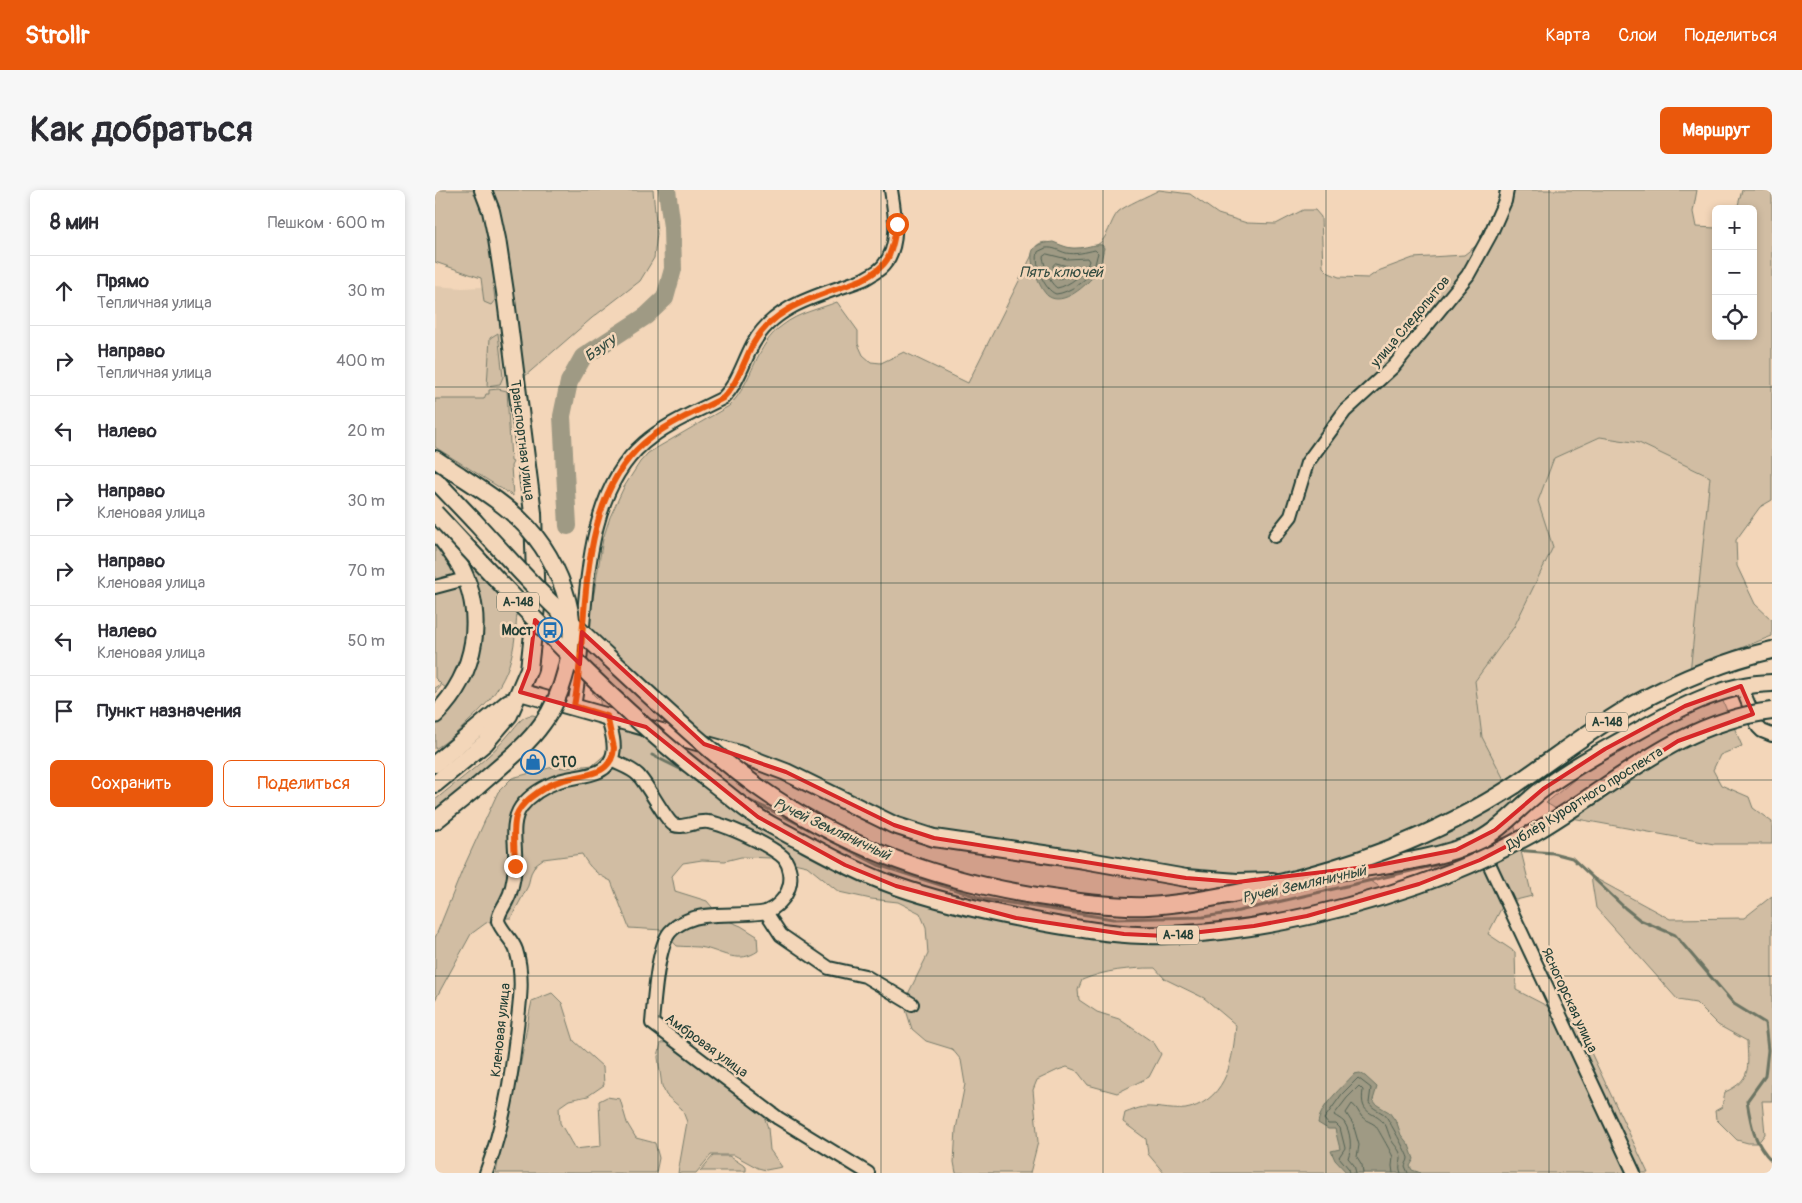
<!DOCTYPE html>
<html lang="ru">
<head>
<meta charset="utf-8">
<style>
	:root { --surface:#fff; --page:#f7f7f7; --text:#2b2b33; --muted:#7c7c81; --line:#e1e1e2; --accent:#ea580c }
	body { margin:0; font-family:Pangolin,sans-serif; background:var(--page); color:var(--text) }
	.controls { position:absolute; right:15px; top:15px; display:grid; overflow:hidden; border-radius:8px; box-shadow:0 2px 8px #0003 }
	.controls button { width:45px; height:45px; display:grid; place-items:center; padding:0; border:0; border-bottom:1px solid var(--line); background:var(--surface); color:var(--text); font:25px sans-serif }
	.stop { position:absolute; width:15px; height:15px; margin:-11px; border:4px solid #ea580c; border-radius:50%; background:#fff }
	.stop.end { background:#ea580c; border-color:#fff; box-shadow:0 1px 5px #0008 }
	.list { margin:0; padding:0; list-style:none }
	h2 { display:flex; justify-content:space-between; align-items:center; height:65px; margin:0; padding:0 20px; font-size:21px }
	h2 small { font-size:16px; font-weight:400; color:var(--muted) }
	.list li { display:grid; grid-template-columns:32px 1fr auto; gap:15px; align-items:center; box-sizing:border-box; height:70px; padding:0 20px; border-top:1px solid var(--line) }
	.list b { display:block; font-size:19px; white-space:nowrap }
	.list p { margin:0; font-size:16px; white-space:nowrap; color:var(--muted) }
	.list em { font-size:16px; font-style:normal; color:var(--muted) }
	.actions { display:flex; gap:10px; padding:15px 20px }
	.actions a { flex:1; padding:11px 0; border:1px solid var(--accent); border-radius:8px; text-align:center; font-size:18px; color:var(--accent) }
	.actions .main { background:var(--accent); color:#fff }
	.icon { flex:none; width:28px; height:28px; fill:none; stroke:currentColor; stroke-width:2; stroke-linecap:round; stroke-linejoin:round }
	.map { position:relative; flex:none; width:1337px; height:983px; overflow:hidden; border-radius:8px }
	header { display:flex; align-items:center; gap:30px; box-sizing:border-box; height:70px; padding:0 25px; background:var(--accent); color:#fff }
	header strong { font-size:24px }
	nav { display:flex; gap:28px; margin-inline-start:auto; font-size:18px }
	.intro { display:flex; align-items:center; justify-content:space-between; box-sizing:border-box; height:120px; padding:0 30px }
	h1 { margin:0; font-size:35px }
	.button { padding:12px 22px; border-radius:8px; background:var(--accent); color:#fff; font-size:18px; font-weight:700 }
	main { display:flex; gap:30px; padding:0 30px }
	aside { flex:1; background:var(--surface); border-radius:8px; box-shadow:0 2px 8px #0003 }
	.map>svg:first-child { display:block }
</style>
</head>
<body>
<header>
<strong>Strollr</strong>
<nav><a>Карта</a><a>Слои</a><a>Поделиться</a></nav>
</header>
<div class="intro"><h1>Как добраться</h1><a class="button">Маршрут</a></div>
<main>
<aside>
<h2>8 мин<small>Пешком · 600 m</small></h2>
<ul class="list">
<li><svg class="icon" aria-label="ahead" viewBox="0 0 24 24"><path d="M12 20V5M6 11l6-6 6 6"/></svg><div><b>Прямо</b><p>Тепличная улица</p></div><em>30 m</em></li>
<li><svg class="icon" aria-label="right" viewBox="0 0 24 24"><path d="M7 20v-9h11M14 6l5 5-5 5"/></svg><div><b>Направо</b><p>Тепличная улица</p></div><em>400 m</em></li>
<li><svg class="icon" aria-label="left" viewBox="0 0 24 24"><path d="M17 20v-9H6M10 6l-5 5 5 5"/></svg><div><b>Налево</b></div><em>20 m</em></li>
<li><svg class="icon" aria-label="right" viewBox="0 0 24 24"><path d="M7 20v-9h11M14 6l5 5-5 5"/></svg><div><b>Направо</b><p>Кленовая улица</p></div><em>30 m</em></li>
<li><svg class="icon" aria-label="right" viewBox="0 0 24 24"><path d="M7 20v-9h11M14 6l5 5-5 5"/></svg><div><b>Направо</b><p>Кленовая улица</p></div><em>70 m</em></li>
<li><svg class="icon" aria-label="left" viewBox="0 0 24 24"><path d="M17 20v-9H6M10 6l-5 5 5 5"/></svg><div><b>Налево</b><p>Кленовая улица</p></div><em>50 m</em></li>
<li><svg class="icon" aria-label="arrive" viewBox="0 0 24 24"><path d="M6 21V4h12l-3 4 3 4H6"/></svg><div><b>Пункт назначения</b></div></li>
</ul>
<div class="actions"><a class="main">Сохранить</a><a>Поделиться</a></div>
</aside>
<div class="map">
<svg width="1337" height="983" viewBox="0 0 1337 983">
	<rect width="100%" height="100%" fill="#f3d6b9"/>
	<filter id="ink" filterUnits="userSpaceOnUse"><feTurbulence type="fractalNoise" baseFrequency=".02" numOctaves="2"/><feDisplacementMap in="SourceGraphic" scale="10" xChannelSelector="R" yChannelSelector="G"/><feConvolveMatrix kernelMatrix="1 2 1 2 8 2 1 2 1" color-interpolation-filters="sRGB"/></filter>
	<g filter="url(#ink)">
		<g fill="#e1c9ae">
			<path d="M0 96 27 98 68 96 87 209 0 216Z"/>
			<path d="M1165 247 1204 253 1275 287 1255 483 1077 605 1047 547 1040 491 1079 437 1118 357 1103 311 1119 268Z"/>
		</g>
		<g fill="#d1bda3" stroke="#787d6c" fill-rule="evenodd">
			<path d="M0 0H218L222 44 219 68 205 91 157 128 82 193 68 96 58 93 60 110 56 115 49 112 46 88 0 72Z"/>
			<path d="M724 0 755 4 783 24 812 33 841 34 868 20H880L886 27 888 77 894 83 904 87 933 88 943 81 978 68 1029 65 1042 55 1067 0H1262L1258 22 1261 37 1281 38V146H1318V19H1302L1307 0H1337V310L1325 317 1301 350 1302 376 1320 414 1337 430V446L1298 461 1255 483 1275 287 1204 253 1165 247 1119 268 1103 311 1118 357 1079 437 1040 491 1047 547 1077 605 1080 637 1097 706 1069 713 1053 744 1080 762 1081 800 1141 831 1213 983H729L713 964 711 949 688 932 690 923C696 921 702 918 709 917 722 916 743 922 755 918 793 907 798 868 801 835L769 808 730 789 720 778C694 778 671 780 647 790L643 800 644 810 662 822 684 829 719 853 726 864 714 887 682 903 653 895 642 881 632 877 623 880 602 890 598 900 603 952 595 983H521L519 972 521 939 530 894 526 870 517 859 491 851 477 839 471 820 474 802 493 764 491 737 485 723 463 712 436 709 404 702 372 676 337 668 306 667 290 671 267 670 248 673 237 686 240 701 272 711 286 728 306 736 322 746 323 761C304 774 289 763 270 758 261 756 251 757 242 756L227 740 194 738 176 691C163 685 154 678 147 664L108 669 101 674 96 683 93 696 76 728H66L51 733 36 744 0 810V748L27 681 63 602 77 588 118 577 131 578 158 575 172 563V537L166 526 165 511 158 504 150 461 152 419 157 415 168 349 175 327 189 297 205 272 213 263 294 216C318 193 320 154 348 135 363 123 384 119 402 112L423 141V154L428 165 436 172 446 173 469 162 533 193 596 67C603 42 619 56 634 58 642 59 655 58 662 55 673 49 675 31 683 22 689 16 715 5 724 0ZM1000 672 994 701 959 707 929 686Z"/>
			<path d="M63 143 68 187 65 194 52 196 55 148Z"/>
			<path d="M63 199 72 201 76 271 78 272 76 276 78 306 0 257V209H49L51 204H54V200Z"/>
			<path d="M0 353 21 383 27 397 34 436 23 480 11 498 7 495 0 503V498L6 494 0 488Z"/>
			<path d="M36 376 82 419C80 472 72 496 33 532 23 542 12 552 0 559V531L43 466C53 436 46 404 36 376Z"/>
			<path d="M1287 509 1307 556 1285 565 1278 580 1286 595 1314 607 1318 618 1337 632V654H1279L1137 628 1111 613 1197 542Z"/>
			<path d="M98 525 103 527C74 564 35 594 0 625V610C25 589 54 569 75 543 82 535 87 525 98 525Z"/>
			<path d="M1156 686 1235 729 1309 728 1337 706V911H1327L1330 944 1323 953H1313L1302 950 1281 929 1280 921 1287 917 1290 902C1317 890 1313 877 1312 851L1283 835 1261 813 1243 810 1161 718Z"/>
			<path d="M117 803 127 813 139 851 168 877 169 895 153 906 134 910 124 917 125 933 140 959 166 956 164 911 172 907 185 909 192 933 201 948 220 953 224 968 221 983H61C67 946 79 910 86 872 90 852 92 831 97 811Z"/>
			<path d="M236 852 256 871 285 889 328 923 333 938 335 960 347 977 331 980 323 978 299 965H276L261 983H243L252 932 247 919 231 905 227 896 223 867 226 853Z"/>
			<path d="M278 966H294L311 977V981H265Z"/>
		</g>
		<g fill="#9f9a84" stroke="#6c7564">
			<path d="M618 52C626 55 634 59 642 58 651 58 658 54 667 55L669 58C667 65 666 77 661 83 652 95 628 117 613 106 605 100 593 70 598 60 602 53 611 53 618 52Z"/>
			<path d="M925 883 930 886 942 897 938 910 942 915 954 922 962 933 966 945 974 955 979 969 975 976 977 980 986 983H912L900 970 896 961 905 959 900 939H893L883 933C886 914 907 898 919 884Z"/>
		</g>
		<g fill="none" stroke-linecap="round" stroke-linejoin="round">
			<g stroke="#526254" stroke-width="1">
				<path d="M611 58C619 57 624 61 631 63 641 65 651 62 660 60L663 63C661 68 661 74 658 79 652 90 634 103 621 104 609 100 599 74 603 62Z"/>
				<path d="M612 64 632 69 652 68 654 71C651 83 634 96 622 98 613 92 610 77 608 67Z"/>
				<path d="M621 73 636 77 638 80 633 85 624 89 618 76Z"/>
				<path d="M915 983 914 979 904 967 910 958 905 938 901 934H893L889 929 907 904 923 888 936 898 934 913C939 920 944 920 950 925 953 928 973 965 973 968 973 971 971 973 970 976L973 983"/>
				<path d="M921 983 919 975 913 968C917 958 916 942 909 932 906 929 902 927 899 925L912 908 924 896 928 900C924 928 940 919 951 936 953 941 954 946 957 951 960 956 966 961 966 968 966 974 963 976 966 983"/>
				<path d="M928 983 927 975 922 967 924 955 918 934 911 923 917 914C922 917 923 922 927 927 931 931 936 932 940 935 942 937 957 964 958 967L957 976 958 983"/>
			</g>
			<g stroke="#6c7564" stroke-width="3">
				<path d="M217 565 253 583"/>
				<path d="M309 608 344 624 443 675 549 709 678 729 768 727 795 723 1019 671 1035 663"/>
				<path d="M1056 652 1066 647 1071 652"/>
				<path d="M1079 660 1118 663 1137 668 1190 718 1205 730 1240 745 1299 814 1330 833 1333 860 1330 886 1312 911C1316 936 1319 953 1337 971"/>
			</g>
			<path stroke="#9f9a84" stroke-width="18" d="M133 336 127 226 134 192 148 167 211 126 230 108 238 79 237 37 232 0"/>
			<defs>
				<g id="minor">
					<path d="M840 346 856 326 872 273 910 221 959 176 1033 85 1055 45 1070 11 1072 0"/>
					<path d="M0 397 30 389"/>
					<path d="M1306 496 1323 537 1327 541 1337 545"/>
					<path d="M139 516C155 435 140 312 209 253 232 233 261 222 288 208 303 193 308 173 318 154 340 113 388 105 429 89 435 85 443 82 448 76 466 56 460 24 456 0"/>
					<path d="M176 570C185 575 196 578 203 585 213 595 231 631 239 635 249 639 262 630 273 632 290 634 337 656 349 668 355 676 357 688 354 697 351 708 341 718 331 722"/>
					<path d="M1043 650 1199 983"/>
					<path d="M51 983C68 937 77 886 82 837 85 812 89 785 81 760 77 749 67 742 63 731 63 723 69 717 72 710 77 701 79 688 80 677 82 658 74 634 86 617 95 605 110 596 124 591 142 585 173 588 178 564 181 552 175 537 172 526"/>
					<path d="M433 983 343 928 217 833C219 812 222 757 235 742 243 733 258 727 269 726 290 723 311 726 331 722L346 745 394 778 430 786 477 814"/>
				</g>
				<g id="major">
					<path d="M0 269 18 281"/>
					<path d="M0 290 39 331"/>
					<path d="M0 340C8 350 16 361 23 372 52 424 42 483 0 525"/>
					<path d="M85 502 301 563 351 582 459 635 499 648 643 669 751 688 802 692 838 691"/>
					<path d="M0 574 74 512"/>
					<path d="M0 594 50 553 74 525 94 479 101 417 98 323 70 102 62 49 56 21 48 0"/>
					<path d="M1080 595C1119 568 1158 538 1200 514 1242 491 1290 471 1337 460"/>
					<path d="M0 631 42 597"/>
					<path d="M902 682C946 675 1003 670 1043 651 1068 638 1086 615 1108 599 1133 580 1162 564 1189 549 1235 523 1283 494 1337 493"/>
				</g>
			</defs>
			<use href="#minor" stroke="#1f3d34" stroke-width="16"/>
			<use href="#major" stroke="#1f3d34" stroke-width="20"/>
			<use href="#minor" stroke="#f3d6b9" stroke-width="12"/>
			<use href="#major" stroke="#f3d6b9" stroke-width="16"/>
			<defs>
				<g id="major-bridge">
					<path d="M18 281C44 298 72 315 93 338 114 361 129 392 135 422 141 456 128 506 107 534 90 558 64 577 42 597"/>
					<path d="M0 323C85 414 170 509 269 586 287 599 305 616 324 628 337 636 351 643 364 650 396 667 427 684 461 696 509 713 561 724 611 733 651 740 692 747 733 745 825 742 931 716 1017 682 1045 671 1073 657 1100 642 1176 598 1245 531 1337 521"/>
					<path d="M39 331C62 356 85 382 109 406 138 435 170 464 200 492 240 529 280 566 323 597 413 661 521 696 630 710 658 714 685 717 713 716 749 714 785 707 820 699 913 678 1000 647 1080 595"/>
				</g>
			</defs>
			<use href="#major-bridge" stroke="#1f3d34" stroke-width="20" stroke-linecap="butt"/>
			<use href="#major-bridge" stroke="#f3d6b9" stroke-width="16"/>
		</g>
	</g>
	<g fill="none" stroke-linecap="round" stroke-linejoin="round" filter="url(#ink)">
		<path stroke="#ea580c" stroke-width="6" d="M80 676C80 660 77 641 81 626 84 618 89 613 95 608 104 601 114 594 125 591 147 584 177 587 179 558L172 526 139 516C155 435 139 313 209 253 232 233 261 222 288 208 303 193 308 173 318 154 341 113 388 106 428 89 457 74 456 63 462 34"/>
	</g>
	<path fill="#d62828" fill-opacity="0.2" stroke="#d62828" stroke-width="4" stroke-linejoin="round" d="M100 430 145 474 147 442 269 554 351 582 459 635 499 648 751 688 802 692 939 676 1021 660 1060 640 1108 599 1170 559 1250 516 1306 496 1318 524 1243 551 1101 641 1045 670 984 694 872 726 819 736 730 746 689 744 581 728 461 696 410 675 323 627 211 537 85 502 94 479Z"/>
	<path fill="none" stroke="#1f3d34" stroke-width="1" stroke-opacity="0.55" d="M223 0V983M446 0V983M668 0V983M891 0V983M1114 0V983M0 197H1337M0 393H1337M0 590H1337M0 786H1337"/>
	<defs>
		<symbol id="bus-ring" viewBox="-11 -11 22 22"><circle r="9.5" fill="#f3d6b9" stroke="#1f6fb2" stroke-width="1.5"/><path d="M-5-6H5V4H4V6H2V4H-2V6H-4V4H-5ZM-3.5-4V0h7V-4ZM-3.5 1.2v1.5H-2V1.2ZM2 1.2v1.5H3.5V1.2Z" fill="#1f6fb2"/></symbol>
		<symbol id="shop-ring" viewBox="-11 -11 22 22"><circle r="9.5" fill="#f3d6b9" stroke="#1f6fb2" stroke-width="1.5"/><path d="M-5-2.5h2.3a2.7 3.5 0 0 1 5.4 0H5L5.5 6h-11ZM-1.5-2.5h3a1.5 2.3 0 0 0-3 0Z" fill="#1f6fb2"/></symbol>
	</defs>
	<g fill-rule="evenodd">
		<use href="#bus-ring" x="101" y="426" width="28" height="28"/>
		<use href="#shop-ring" x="84" y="558" width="28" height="28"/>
	</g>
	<g text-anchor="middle" stroke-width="5" stroke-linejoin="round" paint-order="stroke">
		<g fill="#f3d6b9" stroke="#5f6b5c" stroke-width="1">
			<rect x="62" y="402.5" width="42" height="19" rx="4"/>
			<rect x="1151" y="522.5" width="42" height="19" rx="4"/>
			<rect x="722" y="735.5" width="42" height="19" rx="4"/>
		</g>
		<g font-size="12" font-weight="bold" fill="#1f3d34">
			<text x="83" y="416">А-148</text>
			<text x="1172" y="536">А-148</text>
			<text x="743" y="749">А-148</text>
		</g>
		<g font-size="14" fill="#1f3d34" stroke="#f3d6b9">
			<text transform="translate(975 131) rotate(-50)" y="5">улица Следопытов</text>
			<text transform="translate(88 250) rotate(83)" y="5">Транспортная улица</text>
			<text transform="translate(1149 608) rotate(-32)" y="5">Дублёр Курортного проспекта</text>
			<text transform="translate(1135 810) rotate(65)" y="5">Ясногорская улица</text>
			<text transform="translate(65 840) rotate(-84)" y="5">Кленовая улица</text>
			<text transform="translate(272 855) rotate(36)" y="5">Амбровая улица</text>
		</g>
		<g font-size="14" font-weight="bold" fill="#1f3d34" stroke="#f3d6b9" text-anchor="end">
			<text x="98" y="445">Мост</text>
			<text x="116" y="577" text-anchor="start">СТО</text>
		</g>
		<g font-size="15" font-style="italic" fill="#324b40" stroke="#f3d6b9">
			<text x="626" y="87">Пять ключей</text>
			<text transform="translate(165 158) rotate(-36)" y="5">Бзугу</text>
			<text transform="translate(397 639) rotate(25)" y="5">Ручей Земляничный</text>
			<text transform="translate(869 694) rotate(-13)" y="5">Ручей Земляничный</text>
		</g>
	</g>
</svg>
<div class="controls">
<button>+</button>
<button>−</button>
<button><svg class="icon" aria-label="locate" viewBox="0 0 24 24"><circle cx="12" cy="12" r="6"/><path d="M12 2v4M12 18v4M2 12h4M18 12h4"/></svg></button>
</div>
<div class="stop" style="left:462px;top:34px"></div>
<div class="stop end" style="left:80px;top:676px"></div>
</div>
</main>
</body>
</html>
